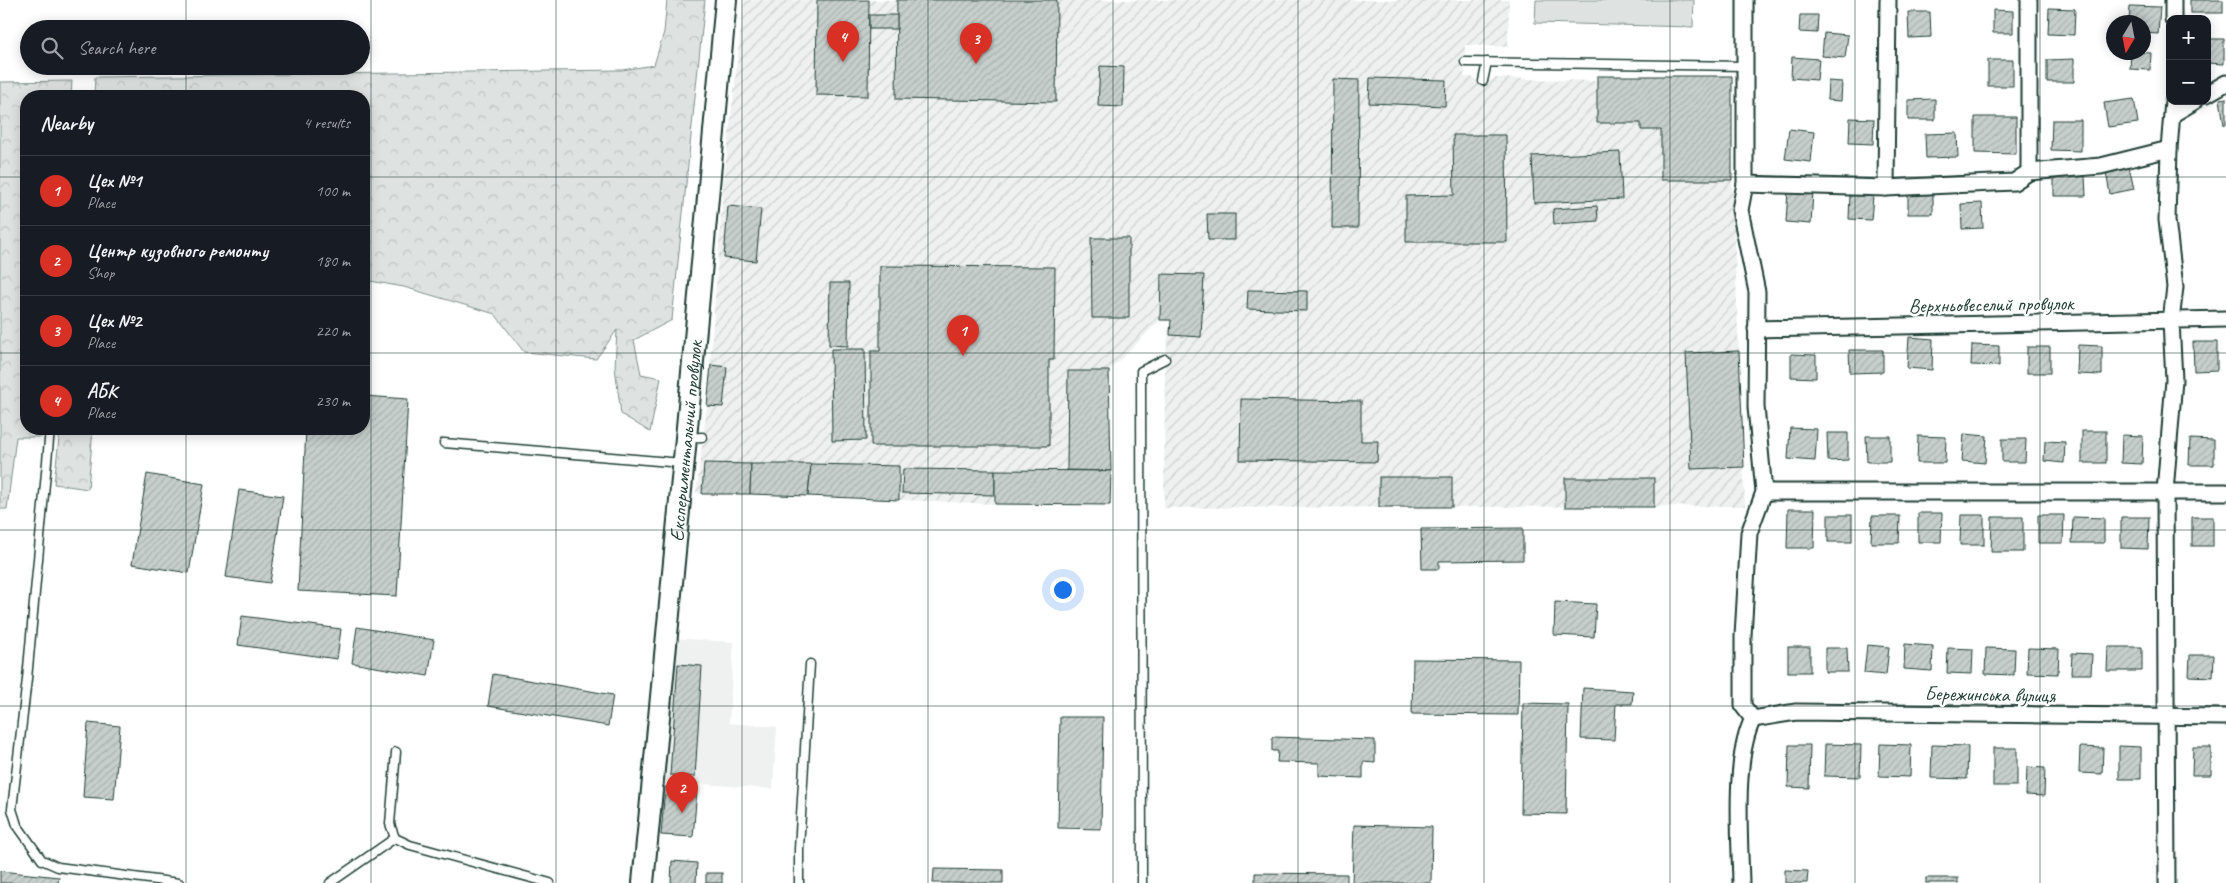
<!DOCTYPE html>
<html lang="en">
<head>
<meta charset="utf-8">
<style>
	:root { --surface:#171b24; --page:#242831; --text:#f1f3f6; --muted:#9ea1a6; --line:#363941; --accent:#d93025 }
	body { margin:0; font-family:Caveat,sans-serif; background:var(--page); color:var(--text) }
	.controls { position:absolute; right:15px; top:15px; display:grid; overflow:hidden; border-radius:10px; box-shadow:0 2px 12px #0003 }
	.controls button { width:45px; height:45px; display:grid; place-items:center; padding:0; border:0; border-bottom:1px solid var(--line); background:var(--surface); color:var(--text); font:25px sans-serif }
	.compass { position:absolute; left:2106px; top:15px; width:45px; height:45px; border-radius:50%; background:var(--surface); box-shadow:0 2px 12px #0003; rotate:190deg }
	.you { position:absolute; left:1062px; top:589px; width:18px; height:18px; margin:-12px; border:4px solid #fff; border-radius:50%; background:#1a73e8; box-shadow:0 0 0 8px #1a73e833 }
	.badge { display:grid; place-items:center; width:32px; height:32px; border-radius:50%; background:var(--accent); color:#fff; font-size:16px; font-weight:700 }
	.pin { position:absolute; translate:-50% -41px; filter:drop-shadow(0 1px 2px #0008) }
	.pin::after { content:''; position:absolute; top:26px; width:18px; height:15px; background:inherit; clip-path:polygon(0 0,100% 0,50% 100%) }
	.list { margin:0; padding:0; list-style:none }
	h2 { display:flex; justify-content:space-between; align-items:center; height:65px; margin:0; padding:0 20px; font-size:21px }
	h2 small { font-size:16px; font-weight:400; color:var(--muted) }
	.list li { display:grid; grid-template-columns:32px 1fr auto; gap:15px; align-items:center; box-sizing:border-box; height:70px; padding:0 20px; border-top:1px solid var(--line) }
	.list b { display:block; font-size:19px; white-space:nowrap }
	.list p { margin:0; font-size:16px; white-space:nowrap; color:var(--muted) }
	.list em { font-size:16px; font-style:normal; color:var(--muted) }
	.icon { flex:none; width:28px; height:28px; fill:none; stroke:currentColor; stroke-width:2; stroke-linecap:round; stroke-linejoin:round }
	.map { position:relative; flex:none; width:2226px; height:883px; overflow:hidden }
	.search { position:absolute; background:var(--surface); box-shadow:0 2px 12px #0003; left:20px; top:20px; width:350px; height:55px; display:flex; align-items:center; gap:12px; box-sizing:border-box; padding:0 18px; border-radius:28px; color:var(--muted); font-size:19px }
	.panel { position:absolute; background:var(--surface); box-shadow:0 2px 12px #0003; left:20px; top:90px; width:350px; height:345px; border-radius:20px }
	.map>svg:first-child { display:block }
</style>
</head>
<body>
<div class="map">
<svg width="2226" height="883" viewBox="0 0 2226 883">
	<defs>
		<pattern id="industrial-furrows" width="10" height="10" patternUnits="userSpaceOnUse" patternTransform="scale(1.25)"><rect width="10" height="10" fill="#eef1f0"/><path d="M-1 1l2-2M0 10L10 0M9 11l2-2" fill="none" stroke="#ccd0ce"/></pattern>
		<pattern id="forest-crowns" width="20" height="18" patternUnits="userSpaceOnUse" patternTransform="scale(1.25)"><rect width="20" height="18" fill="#dee3e2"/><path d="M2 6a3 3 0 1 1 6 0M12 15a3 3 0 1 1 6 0" fill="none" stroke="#bec4c2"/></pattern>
		<pattern id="building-hatch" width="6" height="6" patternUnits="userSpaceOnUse" patternTransform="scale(1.25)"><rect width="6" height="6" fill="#c7cfcc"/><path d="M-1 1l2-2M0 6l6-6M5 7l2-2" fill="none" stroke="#aab3b0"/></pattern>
	</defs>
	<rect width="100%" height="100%" fill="#fff"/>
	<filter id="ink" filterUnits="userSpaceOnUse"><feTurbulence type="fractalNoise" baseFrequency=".02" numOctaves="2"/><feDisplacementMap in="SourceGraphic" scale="10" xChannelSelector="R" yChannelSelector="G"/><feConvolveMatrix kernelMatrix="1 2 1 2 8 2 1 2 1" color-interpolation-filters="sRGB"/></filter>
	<g filter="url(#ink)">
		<path fill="#eef1f0" d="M669 638 734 642 729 723 777 727 773 789 659 781Z"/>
		<path fill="url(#industrial-furrows)" d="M744 0H1509L1508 47 1465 45 1464 77H1472L1477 81H1490L1495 78 1596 81 1597 76H1732V180L1745 506 1164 508 1165 359 1170 321 1160 320 1109 371 1110 505 995 504 808 496 696 493 707 406 723 188Z"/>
		<g fill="url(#forest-crowns)" stroke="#7e908b">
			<path d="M667 0H705L672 320 634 340 641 374 661 378 650 432 621 414 615 367 617 330 596 359 524 352 495 314 404 287 364 280V96H94L95 77 622 70 654 65 664 32Z"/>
			<path d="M72 81 71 96H26V429H43L42 437H16L7 509H0V82Z"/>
			<path d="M60 429H93L88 489 54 484Z"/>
		</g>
		<path fill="#dee3e2" stroke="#7e908b" d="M1536 0H1694L1693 27 1535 23Z"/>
		<g fill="url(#building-hatch)" stroke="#1f3d34">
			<path d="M817 0H869L868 96 816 95Z"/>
			<path d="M897 0H1057L1056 102 896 99Z"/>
			<rect x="2190" y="0" width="33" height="13"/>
			<path d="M2130 6 2160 7 2158 34 2144 33V22H2129Z"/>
			<path d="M2049 8 2075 9 2074 35 2048 34Z"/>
			<path d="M1993 10 2013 11V33H1993Z"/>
			<path d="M1908 12H1930L1931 37 1909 38Z"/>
			<rect x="869" y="15" width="28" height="14"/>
			<path d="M1800 15H1818L1817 33 1799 32Z"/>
			<path d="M1824 33 1848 35 1845 58 1822 56Z"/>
			<path d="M2207 39H2224V64L2207 63Z"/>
			<path d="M2131 52 2151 53 2150 70 2130 69Z"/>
			<path d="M1792 57 1819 59 1817 80 1791 78Z"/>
			<path d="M2074 59V82H2047V60Z"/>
			<rect x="1988" y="60" width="25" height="26"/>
			<path d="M1100 66 1124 67 1123 107 1098 106Z"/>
			<path d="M1597 76H1732V180H1661V130H1641V123H1597Z"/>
			<path d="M1370 78 1446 80 1445 106 1369 103Z"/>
			<path d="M1333 79 1359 80 1358 228H1332Z"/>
			<path d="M1828 81 1842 82 1841 101 1827 100Z"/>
			<path d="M2226 98V125H2224L2220 99Z"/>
			<path d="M1935 99V120H1908V100Z"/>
			<path d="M2134 99 2138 123 2108 127 2104 103Z"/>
			<path d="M1975 117H2016V154L1975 153Z"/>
			<path d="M1850 118 1874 119 1873 144 1849 143Z"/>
			<path d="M2052 120H2081V151L2051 150Z"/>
			<path d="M1789 129 1814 132 1811 162 1785 159Z"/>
			<path d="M1957 133 1958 157 1926 158 1925 134Z"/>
			<path d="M1453 135H1506L1507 242H1406V196L1454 195Z"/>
			<path d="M1620 152 1622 199 1534 203 1532 156Z"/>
			<path d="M2129 167 2134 189 2110 194 2106 172Z"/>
			<path d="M2054 176H2085L2086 196H2054Z"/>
			<path d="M1788 190 1813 192 1811 224 1786 222Z"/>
			<rect x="1908" y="192" width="25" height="22"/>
			<path d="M1850 195 1873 196 1871 220 1849 219Z"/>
			<path d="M1982 203 1983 228 1962 229 1961 204Z"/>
			<path d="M728 206 761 209 756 261 724 258Z"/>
			<path d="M1597 206 1598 221 1554 224 1553 209Z"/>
			<path d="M1207 214H1235V240H1208Z"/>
			<path d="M1091 238H1129V318H1092Z"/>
			<path d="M880 266 1055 267 1054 360H1049V446H871V351H880Z"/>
			<path d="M1161 274 1204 275 1201 337 1170 335 1171 320H1160Z"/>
			<path d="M830 283H849L848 346 829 345Z"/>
			<path d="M1248 290 1307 291V311L1247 309Z"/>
			<path d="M1909 337 1933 339 1932 370 1907 368Z"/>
			<path d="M2193 342H2217V370L2194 371Z"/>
			<path d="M1972 345 1999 346V366L1971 365Z"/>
			<path d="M2078 345 2102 346V375L2077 374Z"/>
			<rect x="2027" y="347" width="23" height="26"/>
			<path d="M831 349H865L866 440 832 441Z"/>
			<path d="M1849 350H1883V372L1850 373Z"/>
			<path d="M1739 351 1744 467 1691 469 1686 353Z"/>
			<path d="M1791 354 1816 355V378L1791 377Z"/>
			<path d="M711 365 727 367 723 407 707 406Z"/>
			<path d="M1068 371H1109L1111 471 1067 470Z"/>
			<path d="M364 396 408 399 397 596 298 591 306 429H364Z"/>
			<path d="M1241 399 1361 401V441H1378L1377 462 1240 460Z"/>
			<path d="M1790 428 1817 429 1815 461 1788 459Z"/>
			<rect x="2082" y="431" width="24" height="32"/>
			<path d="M1827 433H1848V460L1828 461Z"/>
			<path d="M1964 434 1987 436 1985 463 1962 461Z"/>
			<path d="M2122 435 2143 436 2142 464 2121 463Z"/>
			<path d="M1866 436H1890V462H1867Z"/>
			<path d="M1918 436 1946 437 1945 463H1917Z"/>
			<path d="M2002 439H2026L2025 462H2002Z"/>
			<path d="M2190 439 2214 440V465H2189Z"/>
			<path d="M2045 441 2065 442 2064 463 2044 461Z"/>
			<path d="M704 463 751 464 750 494H702Z"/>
			<path d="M751 464H811L808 496 750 494Z"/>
			<path d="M811 464 899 466V500L808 496Z"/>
			<path d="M903 469 995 470V495L902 493Z"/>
			<path d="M995 470 1111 471 1110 505 995 504Z"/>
			<path d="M147 474 204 484 189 573 132 564Z"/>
			<rect x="1379" y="477" width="73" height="30"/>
			<rect x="1565" y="478" width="89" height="29"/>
			<path d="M239 490 283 496 270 583 226 577Z"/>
			<path d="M1788 509H1815L1814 548H1787Z"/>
			<path d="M1918 513H1942L1941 542H1918Z"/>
			<rect x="1828" y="515" width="24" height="27"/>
			<path d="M1961 515H1984V545H1960Z"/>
			<path d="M2038 515H2064L2063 543H2038Z"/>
			<path d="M1872 516H1900L1899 543H1871Z"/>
			<path d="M1992 517H2023V552H1991Z"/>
			<path d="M2073 517 2104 518V543H2072Z"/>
			<path d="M2121 517H2149L2148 549 2121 548Z"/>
			<rect x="2192" y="517" width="21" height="29"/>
			<path d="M1523 528V560L1439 561V569H1422L1421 529Z"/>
			<path d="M1555 602 1596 604 1594 637 1554 635Z"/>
			<path d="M242 616 341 629 337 659 238 645Z"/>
			<path d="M357 627 434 640 428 676 352 663Z"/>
			<path d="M1905 644 1933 646 1932 671 1904 669Z"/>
			<path d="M1867 645 1889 647 1886 675 1864 673Z"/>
			<rect x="1788" y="647" width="22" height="25"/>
			<path d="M2108 647H2142V671H2107Z"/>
			<path d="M1825 648H1847L1848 672H1825Z"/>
			<path d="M1948 648 1973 649 1972 674 1947 673Z"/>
			<path d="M1986 648 2015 649 2014 675 1985 674Z"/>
			<path d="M2028 648 2059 649 2058 674 2027 673Z"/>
			<path d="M2072 653 2092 654 2091 674H2071Z"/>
			<path d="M2190 655H2214L2213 677 2189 676Z"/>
			<path d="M1413 659 1519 660 1518 715 1412 714Z"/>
			<path d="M678 664 702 666 695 777 670 775Z"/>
			<path d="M493 674 613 695 608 726 488 706Z"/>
			<path d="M1583 688 1633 691 1632 704H1616L1614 740 1581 739Z"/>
			<path d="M1523 703 1568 704 1566 814 1521 813Z"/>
			<path d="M1060 717H1103L1101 829 1058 828Z"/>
			<path d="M88 723 120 726 114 799 83 797Z"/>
			<path d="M1272 737 1375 740V763L1363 762V778L1319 776V763L1277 762 1278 751H1272Z"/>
			<path d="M1825 744 1861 745 1860 777 1824 776Z"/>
			<path d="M1880 744 1911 745 1910 777 1879 776Z"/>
			<path d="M1789 745H1810L1809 788 1788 787Z"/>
			<path d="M1932 745 1968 746 1967 779 1931 778Z"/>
			<path d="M2119 746 2141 747V779H2119Z"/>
			<path d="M2080 747 2103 748 2102 774 2079 773Z"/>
			<path d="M2193 747H2211V775H2192Z"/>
			<rect x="1993" y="748" width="24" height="38"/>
			<path d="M2027 767 2045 768 2044 796 2026 795Z"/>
			<path d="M665 787 697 790 693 837 661 835Z"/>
			<path d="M1354 825 1432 827 1431 883H1352Z"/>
			<path d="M672 861 697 863 696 883H671Z"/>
			<path d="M934 869 1003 870V883H933Z"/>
			<path d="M1785 870 1808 871 1807 883H1785Z"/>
			<path d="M0 871 59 877 58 883H0Z"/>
			<rect x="706" y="873" width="16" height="10"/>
			<path d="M1255 873 1347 874V883H1255Z"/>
			<rect x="1926" y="878" width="32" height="5"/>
		</g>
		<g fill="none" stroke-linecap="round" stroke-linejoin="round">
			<defs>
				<g id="service">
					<path d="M1465 62 1745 66"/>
					<path d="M1483 81 1487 62"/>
					<path d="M50 429 27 679 12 809 17 825 42 860 58 867 179 883"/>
					<path d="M687 438 702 437"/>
					<path d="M444 443 682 463"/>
					<path d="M396 752 390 824 395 838 410 845 550 883"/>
					<path d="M330 883 395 838"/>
					<path d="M799 883V849L810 664"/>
					<path d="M1142 883 1141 371 1165 359"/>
				</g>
				<g id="minor">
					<path d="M2173 0V19"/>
					<path d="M2207 94 2226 83"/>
					<path d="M2173 114 2195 101"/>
					<path d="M2029 172V0"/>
					<path d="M1745 184 1886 188 2014 182 2029 172 2101 166 2169 149"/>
					<path d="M1886 188 1888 0"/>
					<path d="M1756 329 2226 319"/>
					<path d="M1764 492H2226"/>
					<path d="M1753 719 1796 712 2226 717"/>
					<path d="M1741 883C1740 839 1733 757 1753 719L1743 706V636L1749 533 1764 492 1756 407 1757 292 1740 210 1745 184V0"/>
					<path d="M2167 883 2165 492 2174 380 2171 321 2175 287 2167 220 2169 149 2173 101"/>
				</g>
				<g id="tertiary">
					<path id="s1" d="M643 883 686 438 726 0"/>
				</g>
			</defs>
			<use href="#service" stroke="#1f3d34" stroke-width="11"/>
			<use href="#minor" stroke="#1f3d34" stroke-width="19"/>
			<use href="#tertiary" stroke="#1f3d34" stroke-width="24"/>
			<use href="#service" stroke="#fff" stroke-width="8"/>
			<use href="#minor" stroke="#fff" stroke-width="15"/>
			<use href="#tertiary" stroke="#fff" stroke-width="20"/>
		</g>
	</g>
	<path fill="none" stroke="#1f3d34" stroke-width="1" stroke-opacity="0.55" d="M186 0V29M371 0V883M556 0V883M742 0V883M928 0V883M1113 0V883M1298 0V883M1484 0V883M1670 0V883M1855 0V883M2040 0V883M186 66V96M0 177H26M364 177H2226M0 353H26M364 353H2226M186 429V883M0 530H2226M0 706H2226"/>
	<g text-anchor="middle" stroke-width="5" stroke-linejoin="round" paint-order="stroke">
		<g font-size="20" fill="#1f3d34" stroke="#fff">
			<text transform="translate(1991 304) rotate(-1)" y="7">Верхньовеселий провулок</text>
			<text dy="7" stroke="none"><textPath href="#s1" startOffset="444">Експериментальний провулок</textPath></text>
			<text transform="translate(1990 694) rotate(1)" y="7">Бережинська вулиця</text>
		</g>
	</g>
</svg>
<div class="controls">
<button>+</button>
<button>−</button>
</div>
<svg class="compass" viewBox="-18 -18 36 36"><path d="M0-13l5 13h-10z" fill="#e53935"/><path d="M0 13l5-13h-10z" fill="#9ea1a6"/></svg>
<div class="you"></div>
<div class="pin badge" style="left:963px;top:356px">1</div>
<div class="pin badge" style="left:682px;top:813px">2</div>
<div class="pin badge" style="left:976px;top:64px">3</div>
<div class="pin badge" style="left:843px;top:62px">4</div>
<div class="search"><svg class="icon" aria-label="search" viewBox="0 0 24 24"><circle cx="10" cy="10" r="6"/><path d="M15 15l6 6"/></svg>Search here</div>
<section class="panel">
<h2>Nearby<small>4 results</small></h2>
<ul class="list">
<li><span class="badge">1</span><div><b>Цех №1</b><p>Place</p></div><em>100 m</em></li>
<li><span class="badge">2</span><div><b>Центр кузовного ремонту</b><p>Shop</p></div><em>180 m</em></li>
<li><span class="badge">3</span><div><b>Цех №2</b><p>Place</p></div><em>220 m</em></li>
<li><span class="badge">4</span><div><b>АБК</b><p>Place</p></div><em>230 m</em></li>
</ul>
</section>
</div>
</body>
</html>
